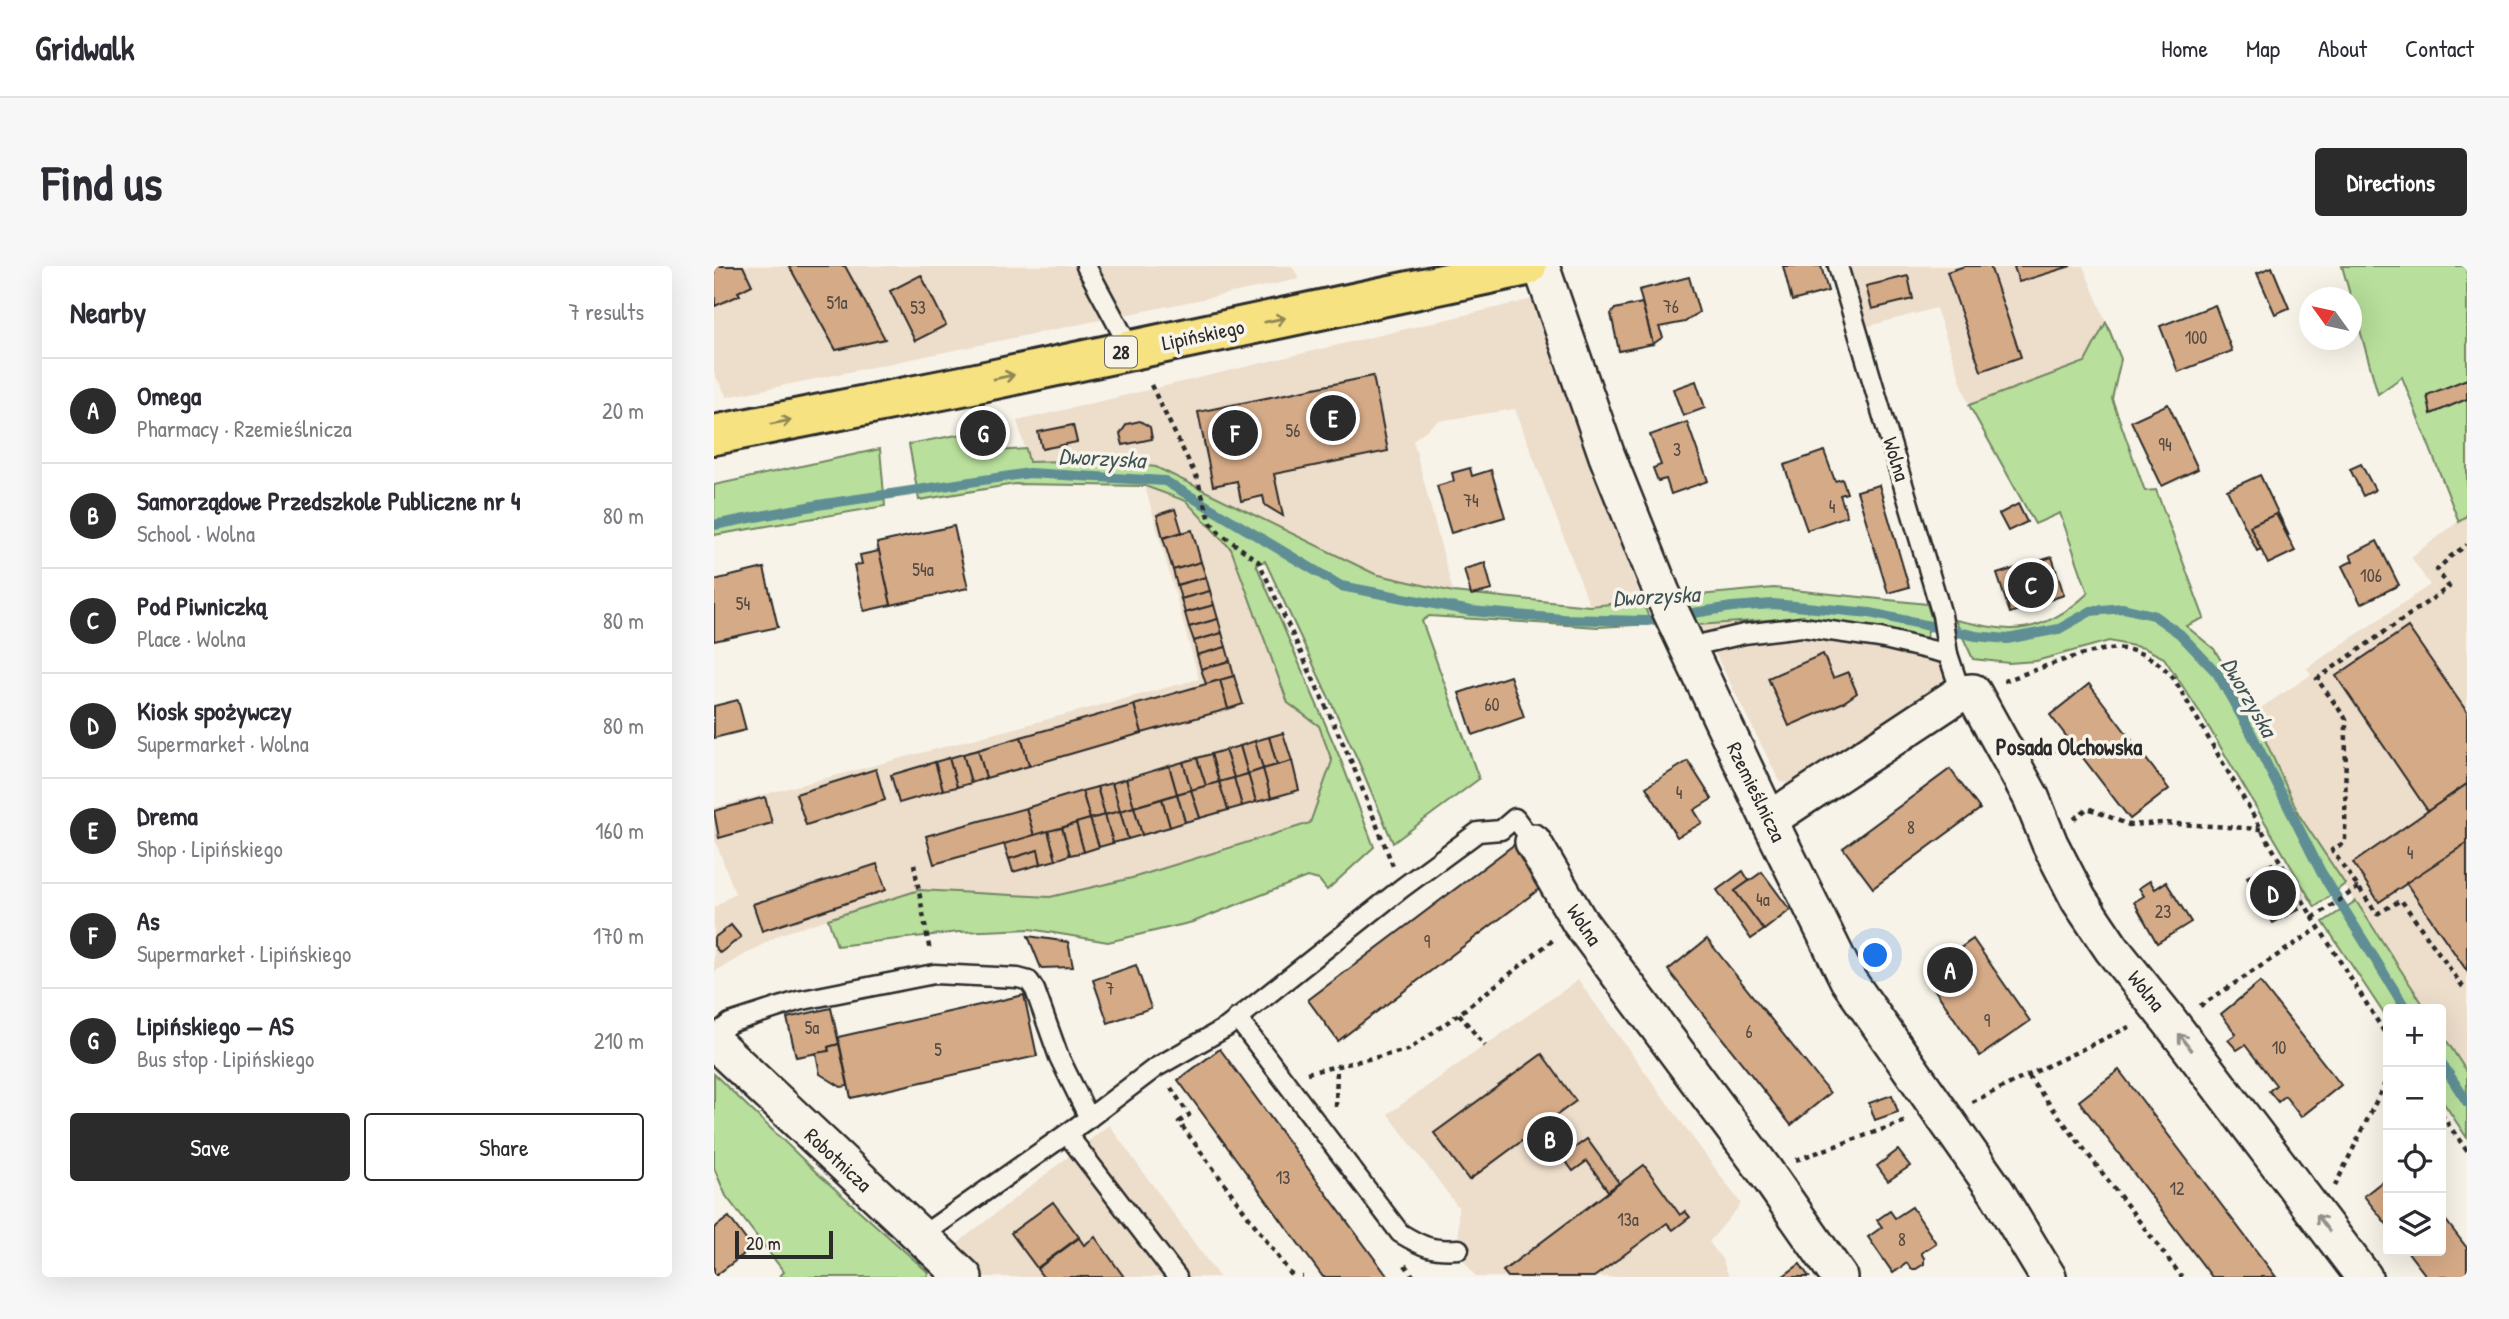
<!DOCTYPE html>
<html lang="en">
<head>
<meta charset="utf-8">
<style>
	:root { --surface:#fff; --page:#f7f7f7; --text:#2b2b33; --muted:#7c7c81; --line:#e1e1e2; --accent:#2b2b2b }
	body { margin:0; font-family:"Patrick Hand",sans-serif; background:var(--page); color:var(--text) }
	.controls { position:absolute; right:21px; bottom:21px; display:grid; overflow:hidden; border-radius:7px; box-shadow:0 7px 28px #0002 }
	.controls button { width:63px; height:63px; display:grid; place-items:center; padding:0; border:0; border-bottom:2px solid var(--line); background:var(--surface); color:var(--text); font:35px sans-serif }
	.compass { position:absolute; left:1585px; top:21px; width:63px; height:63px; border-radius:50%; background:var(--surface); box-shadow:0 7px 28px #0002; rotate:303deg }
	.scale { position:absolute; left:21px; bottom:18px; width:98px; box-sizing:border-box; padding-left:7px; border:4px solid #2b2b2b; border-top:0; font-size:19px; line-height:24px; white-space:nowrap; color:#2b2b2b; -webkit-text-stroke:5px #f7f3e8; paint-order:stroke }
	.you { position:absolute; left:1162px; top:690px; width:24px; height:24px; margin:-18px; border:5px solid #fff; border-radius:50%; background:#1a73e8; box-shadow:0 0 0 10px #1a73e833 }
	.badge { display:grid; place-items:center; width:46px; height:46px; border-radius:50%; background:var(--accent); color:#fff; font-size:23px; font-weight:700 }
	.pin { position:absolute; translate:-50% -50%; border:4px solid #fff; box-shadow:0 2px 7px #0006 }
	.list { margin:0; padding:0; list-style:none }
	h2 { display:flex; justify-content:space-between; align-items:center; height:91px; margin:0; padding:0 28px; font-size:30px }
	h2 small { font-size:23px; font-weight:400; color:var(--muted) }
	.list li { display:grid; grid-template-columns:46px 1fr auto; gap:21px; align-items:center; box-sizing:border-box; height:105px; padding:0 28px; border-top:2px solid var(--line) }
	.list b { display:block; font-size:26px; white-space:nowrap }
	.list p { margin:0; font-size:23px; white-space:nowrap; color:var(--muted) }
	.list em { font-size:23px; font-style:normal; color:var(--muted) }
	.actions { display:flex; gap:14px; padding:21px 28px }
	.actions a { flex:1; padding:16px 0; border:2px solid var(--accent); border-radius:7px; text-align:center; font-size:24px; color:var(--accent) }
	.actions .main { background:var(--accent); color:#fff }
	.icon { flex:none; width:38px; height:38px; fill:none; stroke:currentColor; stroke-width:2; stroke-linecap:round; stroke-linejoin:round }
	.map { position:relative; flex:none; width:1753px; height:1011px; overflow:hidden; border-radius:7px }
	header { display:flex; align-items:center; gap:42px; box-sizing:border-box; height:98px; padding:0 35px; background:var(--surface); border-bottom:2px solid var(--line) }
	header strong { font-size:33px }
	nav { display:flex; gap:38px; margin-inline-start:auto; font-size:24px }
	.intro { display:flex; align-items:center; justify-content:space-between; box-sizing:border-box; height:168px; padding:0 42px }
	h1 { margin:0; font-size:49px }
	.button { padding:18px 32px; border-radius:7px; background:var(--accent); color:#fff; font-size:24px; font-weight:700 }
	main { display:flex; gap:42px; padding:0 42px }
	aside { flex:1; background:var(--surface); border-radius:7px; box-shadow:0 7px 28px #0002 }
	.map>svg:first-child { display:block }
</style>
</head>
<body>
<header>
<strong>Gridwalk</strong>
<nav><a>Home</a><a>Map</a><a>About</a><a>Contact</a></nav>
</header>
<div class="intro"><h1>Find us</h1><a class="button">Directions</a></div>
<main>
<aside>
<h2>Nearby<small>7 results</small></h2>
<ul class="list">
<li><span class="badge">A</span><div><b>Omega</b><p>Pharmacy · Rzemieślnicza</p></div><em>20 m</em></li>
<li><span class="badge">B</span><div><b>Samorządowe Przedszkole Publiczne nr 4</b><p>School · Wolna</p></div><em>80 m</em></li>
<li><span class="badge">C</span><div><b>Pod Piwniczką</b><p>Place · Wolna</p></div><em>80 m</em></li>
<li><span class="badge">D</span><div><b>Kiosk spożywczy</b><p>Supermarket · Wolna</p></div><em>80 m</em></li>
<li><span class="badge">E</span><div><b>Drema</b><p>Shop · Lipińskiego</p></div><em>160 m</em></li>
<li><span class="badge">F</span><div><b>As</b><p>Supermarket · Lipińskiego</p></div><em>170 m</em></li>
<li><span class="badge">G</span><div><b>Lipińskiego — AS</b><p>Bus stop · Lipińskiego</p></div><em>210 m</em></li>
</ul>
<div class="actions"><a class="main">Save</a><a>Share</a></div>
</aside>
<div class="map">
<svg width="1753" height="1011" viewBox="0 0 1753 1011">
	<rect width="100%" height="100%" fill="#f7f3e8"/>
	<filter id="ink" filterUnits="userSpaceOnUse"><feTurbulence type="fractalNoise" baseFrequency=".0143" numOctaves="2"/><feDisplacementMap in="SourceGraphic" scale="14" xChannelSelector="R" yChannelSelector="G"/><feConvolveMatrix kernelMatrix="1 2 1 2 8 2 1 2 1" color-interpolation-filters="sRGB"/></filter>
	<g filter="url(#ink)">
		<g fill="#edddcb">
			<path d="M0 0H578L585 13 13 131 0 107Z"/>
			<path d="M1130 0H1369L1392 56 1372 96 1255 139 1222 42 1151 61Z"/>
			<path d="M819 33 928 335 876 340 801 143 724 155 699 174 739 326 661 308 442 201 387 194 315 196 303 155Z"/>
			<path d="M431 220 472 235 517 283 574 436 605 460 618 495 597 557 418 612 336 631 205 624 67 668 0 706V642L21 627 0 571V542L485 413Z"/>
			<path d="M1753 249V806L1727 766V743H1712L1585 549 1539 447 1597 409 1593 402 1716 319 1697 291Z"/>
			<path d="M1094 351 1211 374 1235 411 1229 429 1084 518 1066 516 1003 391 984 359Z"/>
			<path d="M864 714 1027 938 995 976 1008 993 1015 1011H762L748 992 745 983 744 941 674 848Z"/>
			<path d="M395 859 505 1011H212L250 972Z"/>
		</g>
		<g fill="#b8df9b" stroke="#728563" stroke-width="2">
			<path d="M1628 0H1753V249L1745 256 1688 111 1664 128Z"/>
			<path d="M1392 56 1407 93 1398 133 1431 225 1442 224 1490 352 1472 360 1500 383 1539 447 1585 549 1631 618 1601 641 1487 448 1450 392 1430 382 1395 375 1322 395 1295 397 1259 393 1241 354C1259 357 1278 363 1296 363 1327 363 1353 347 1374 327L1346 247 1321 258 1255 139 1371 96Z"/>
			<path d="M248 168 268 186 312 183 315 196 387 194 442 201 661 308 739 326 876 340 928 335 938 358 884 361 715 350 708 355 765 513 679 577 643 492 551 295 542 298 626 492 660 581 613 624 605 614 593 611 479 656 394 676 316 663 245 666 123 680 114 653 205 624 336 631 418 612 596 557 618 495 605 460 574 437 517 283 472 235 431 220 301 218 205 234 195 178Z"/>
			<path d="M166 183 171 240 0 269V219Z"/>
			<path d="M1060 322 1213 338 1218 354 1211 374 1094 351 984 359 963 331Z"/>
			<path d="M1642 635 1712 743H1674V754L1609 656Z"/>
			<path d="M1727 766 1753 806V872L1727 833Z"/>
			<path d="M0 808 102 906 215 1007 212 1011H65L70 1006 12 930 0 902Z"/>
		</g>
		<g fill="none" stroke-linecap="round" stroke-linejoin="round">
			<g stroke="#5f8f95" stroke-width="10">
				<path d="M0 259 104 239 315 207 451 215 627 320 757 345 849 353 932 355 952 352"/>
				<path d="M967 349 1018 341 1059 338 1156 347 1262 370 1293 373 1345 363 1377 345 1409 342 1439 349 1466 368 1503 407 1536 465 1607 606 1692 743"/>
				<path d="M1727 796 1753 836"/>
			</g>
		</g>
		<g fill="#d5aa87" stroke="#2b2b2b" stroke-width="2">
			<path d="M0 0H29L38 19 24 26 26 29 1 40Z"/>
			<path d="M75 0H131L171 73 122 84Z"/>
			<path d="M1069 0H1107L1114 25 1078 35Z"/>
			<path d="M1251 0H1276L1307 91 1267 105 1233 6Z"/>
			<path d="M1302 0H1357L1305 16 1300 1Z"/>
			<path d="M1558 1 1575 42 1561 48 1543 7Z"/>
			<path d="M207 9 232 59 201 75 176 25Z"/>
			<path d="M1194 10 1199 33 1158 43 1152 20Z"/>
			<path d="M975 11 985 46 971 56 945 61 949 71 939 78 925 24Z"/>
			<path d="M928 37 939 78 905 85 897 48 901 43Z"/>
			<path d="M1501 39 1518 85 1464 106 1446 60Z"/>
			<path d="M659 110 674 185 560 208 569 250 551 239 549 230 527 235 523 215 499 220 484 146Z"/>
			<path d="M1753 113V133L1717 148 1713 129Z"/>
			<path d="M982 115 991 142 969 150 959 123Z"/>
			<path d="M1454 138 1484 203 1448 220 1417 155Z"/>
			<path d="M426 155 436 161 438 173 409 179 406 168 413 158Z"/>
			<path d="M973 156 994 215 957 228 952 213 944 215 939 202 947 199 936 169Z"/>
			<path d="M359 159 363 176 328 183 324 166Z"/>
			<path d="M1110 185 1121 215 1128 213 1133 227 1126 229 1133 250 1093 264 1070 199Z"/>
			<path d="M1647 198 1661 224 1649 230 1636 203Z"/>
			<path d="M756 202 758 210 777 204 791 251 737 267 723 220 740 215 738 207Z"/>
			<path d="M1546 209 1575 270 1562 248 1536 260 1547 283 1543 285 1513 224Z"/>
			<path d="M1165 219 1195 321 1174 327 1143 225Z"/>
			<path d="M1304 238 1313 256 1294 265 1285 248Z"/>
			<path d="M461 243 468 266 449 272 443 249Z"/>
			<path d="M1562 248 1581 285 1554 298 1536 260Z"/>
			<path d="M240 260 254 322 177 339 163 277Z"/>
			<path d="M478 264 487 296 459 304 449 272Z"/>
			<path d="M1663 275 1685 319 1647 338 1628 300 1639 295 1636 289Z"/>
			<path d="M165 285 177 339 150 345 140 299 148 298 146 289Z"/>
			<path d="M1338 291 1350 329 1296 347 1283 308Z"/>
			<path d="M487 296 492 311 463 319 459 304Z"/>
			<path d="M771 297 778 324 757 329 750 303Z"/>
			<path d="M50 302 64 361 0 375V314Z"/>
			<path d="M492 311 496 325 467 333 463 319Z"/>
			<path d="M496 325 500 339 471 347 467 333Z"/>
			<path d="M500 339 504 353 475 361 471 347Z"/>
			<path d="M504 353 508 367 480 375 475 361Z"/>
			<path d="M1694 361 1753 446V518L1714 545 1622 410Z"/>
			<path d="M508 367 512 381 483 389 480 375Z"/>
			<path d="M512 381 516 395 487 403 483 389Z"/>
			<path d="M1109 388 1119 412 1134 406 1143 427 1130 436 1075 460 1054 412Z"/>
			<path d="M516 395 520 410 492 418 487 403Z"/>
			<path d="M520 410 529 438 514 443 506 414Z"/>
			<path d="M796 410 810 451 759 469 745 427Z"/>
			<path d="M506 414 514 443 428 467 420 439Z"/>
			<path d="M1375 418 1455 523 1416 553 1336 449Z"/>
			<path d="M24 434 32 464 0 472V440Z"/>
			<path d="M420 439 428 467 315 500 307 471Z"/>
			<path d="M569 467 578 495 563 499 555 471Z"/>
			<path d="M307 471 315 500 272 512 264 484Z"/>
			<path d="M555 471 563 499 549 503 541 475Z"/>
			<path d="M541 475 549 503 534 508 526 480Z"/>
			<path d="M526 480 534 508 520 512 511 484Z"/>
			<path d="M264 484 272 512 257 517 249 488Z"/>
			<path d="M511 484 520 512 505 516 497 488Z"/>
			<path d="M249 488 257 517 243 521 235 492Z"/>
			<path d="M497 488 505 516 492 520 483 492Z"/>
			<path d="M235 492 243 521 229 524 221 496Z"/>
			<path d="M483 492 492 520 477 524 469 496Z"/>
			<path d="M578 495 585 524 557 532 549 503Z"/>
			<path d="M974 495 998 533 980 544 988 557 963 571 932 521Z"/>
			<path d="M221 496 229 524 185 537 177 509Z"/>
			<path d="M469 496 477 524 463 528 455 500Z"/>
			<path d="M455 500 463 528 420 541 412 513Z"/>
			<path d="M162 503 171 534 92 559 82 528Z"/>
			<path d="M549 503 557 532 542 536 534 508Z"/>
			<path d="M1236 503 1266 543 1159 622 1129 582Z"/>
			<path d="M534 508 542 536 528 540 520 512Z"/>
			<path d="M520 512 528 540 514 544 505 516Z"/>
			<path d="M412 513 420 541 406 545 398 517Z"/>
			<path d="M505 516 514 544 486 552 477 524Z"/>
			<path d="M398 517 406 545 391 549 383 521Z"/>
			<path d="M1753 518V577L1665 636 1639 597Z"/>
			<path d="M383 521 391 549 376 553 368 525Z"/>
			<path d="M477 524 486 552 471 556 463 528Z"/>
			<path d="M368 525 376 553 320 570 312 542Z"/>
			<path d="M463 528 471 556 456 561 448 533Z"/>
			<path d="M51 531 58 557 5 572 0 545Z"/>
			<path d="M448 533 456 561 428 569 420 541Z"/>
			<path d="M420 541 428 569 414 573 406 545Z"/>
			<path d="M312 542 320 570 220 598 212 570Z"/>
			<path d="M406 545 414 573 399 577 391 549Z"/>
			<path d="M391 549 399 577 385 581 376 553Z"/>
			<path d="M376 553 385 581 370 586 362 557Z"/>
			<path d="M362 557 370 586 356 589 348 562Z"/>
			<path d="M348 562 356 589 342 594 334 565Z"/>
			<path d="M334 565 342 594 327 598 324 584 295 593 290 578Z"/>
			<path d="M1753 577V705L1692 617Z"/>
			<path d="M801 578 832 618 624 775 594 734Z"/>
			<path d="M324 584 327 598 299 606 295 593Z"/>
			<path d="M1558 597 1585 643 1559 657 1533 611Z"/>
			<path d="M163 598 172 624 48 665 39 638Z"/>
			<path d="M1029 605 1035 615 1021 625 1050 664 1037 673 1003 624Z"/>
			<path d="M1048 606 1076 644 1050 664 1021 625Z"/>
			<path d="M1436 615 1441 623 1452 616 1477 656 1443 677 1420 636 1430 630 1425 622Z"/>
			<path d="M17 659 27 671 6 687 0 680V672Z"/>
			<path d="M314 670 354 676 359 701 327 702Z"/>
			<path d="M993 673 1116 827 1077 859 954 704Z"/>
			<path d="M1259 673 1316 755 1266 790 1210 708Z"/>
			<path d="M422 699 437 742 394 757 379 714Z"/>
			<path d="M1546 716 1627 819 1587 851 1571 830 1564 836 1555 825 1562 819 1531 779 1523 784 1514 774 1522 768 1507 748Z"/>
			<path d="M310 729 323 790 137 832 124 771Z"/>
			<path d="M117 742 125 778 114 781 115 785 82 791 73 752Z"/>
			<path d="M125 778 134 820 127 821 106 808 102 787 115 785 114 781Z"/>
			<path d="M506 783 674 1011H609L464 814Z"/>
			<path d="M828 788 862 835 755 914 720 867Z"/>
			<path d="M1405 804 1562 1011H1498L1365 835Z"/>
			<path d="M1178 829 1184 846 1161 854 1155 837Z"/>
			<path d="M837 853 859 883 873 873 905 917 894 925 873 895 859 905 826 861Z"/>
			<path d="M1184 884 1196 900 1174 915 1163 900Z"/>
			<path d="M930 899 966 949 971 945 976 951 959 964 953 957 880 1011H794L789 1005Z"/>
			<path d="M1674 911V960L1650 930Z"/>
			<path d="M339 936 365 971 323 1002 297 967Z"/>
			<path d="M1198 941 1222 977 1207 987 1210 992V998L1202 1003H1197L1193 997 1179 1007 1154 971 1168 961 1163 954 1176 945 1181 952Z"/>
			<path d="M1727 948 1753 982V1011H1713L1693 985H1727Z"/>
			<path d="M15 951 38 982 0 1011V962Z"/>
			<path d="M381 971 410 1011H329L323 1003 365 972 370 979Z"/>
			<path d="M1086 998 1095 1011H1068Z"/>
		</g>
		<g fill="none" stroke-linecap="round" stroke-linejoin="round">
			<defs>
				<g id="service">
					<path d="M372 0 417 84"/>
					<path d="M1124 0 1228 349 1234 388 1247 427"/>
					<path d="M976 386 992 377 1030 368 1088 361 1166 372 1234 388"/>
					<path d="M523 752 686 967C709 981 718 985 745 983"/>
					<path d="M0 770 16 757 84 735 220 708 304 712 315 715 321 724 345 791 375 852"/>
					<path d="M353 868 463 1011"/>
					<path d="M206 971 375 852 441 802 513 761 688 622 764 566 787 564 801 552 819 576"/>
				</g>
				<g id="minor">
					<path d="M827 0 893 190 948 327 1055 554 1134 714 1282 925 1334 1011"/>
					<path d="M1055 554 1247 427 1259 426 1317 531 1336 578 1365 634 1398 683 1454 753 1650 1011"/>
					<path d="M819 576 865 655 1051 905 1125 1011"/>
					<path d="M0 776 250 1011"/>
				</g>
				<path id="primary" d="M0 169 258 118 813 0"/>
			</defs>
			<use href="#service" stroke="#2b2b2b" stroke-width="23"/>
			<use href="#minor" stroke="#2b2b2b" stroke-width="40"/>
			<use href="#primary" stroke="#2b2b2b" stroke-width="44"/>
			<g stroke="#2b2b2b" stroke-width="4.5" stroke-dasharray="5 5" stroke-linecap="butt">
				<path d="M437 119 483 212 497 257 506 267 545 296 638 497 679 600"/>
				<path d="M1290 415C1317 406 1385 378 1410 383 1431 386 1447 397 1460 413L1599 652 1674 772"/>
				<path d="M1332 491 1343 482"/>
				<path d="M1360 553 1374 542 1415 559 1448 557 1547 563"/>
				<path d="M200 598 216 686"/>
				<path d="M1599 652 1645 621"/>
				<path d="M1749 721 1687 634 1663 648 1618 584 1631 576 1632 453 1603 413 1735 321 1723 304 1737 290 1753 279"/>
				<path d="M1486 740 1605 662"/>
				<path d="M745 748 771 780"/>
				<path d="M593 807 694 784 745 748 839 674"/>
				<path d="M1314 810 1468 1011"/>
				<path d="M457 822 475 849 465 856 579 1011"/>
				<path d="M1258 836 1417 760"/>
				<path d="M622 841 623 800"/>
				<path d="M1727 848 1753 885"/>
				<path d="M1082 894 1192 855"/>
				<path d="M1621 920 1674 811"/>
				<path d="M691 999 700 1011"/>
				<path d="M588 1011H589"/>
			</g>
			<use href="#service" stroke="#f7f3e8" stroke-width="18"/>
			<use href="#minor" stroke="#f7f3e8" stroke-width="35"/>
			<use href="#primary" stroke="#f6e281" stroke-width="38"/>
		</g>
		<defs><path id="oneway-shaft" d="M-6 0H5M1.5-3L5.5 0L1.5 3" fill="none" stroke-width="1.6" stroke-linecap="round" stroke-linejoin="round" transform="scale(1.75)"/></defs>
		<g stroke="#908656">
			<use href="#oneway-shaft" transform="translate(561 54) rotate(-12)"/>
			<use href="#oneway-shaft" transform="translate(290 111) rotate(-12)"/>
			<use href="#oneway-shaft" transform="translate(67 156) rotate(-11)"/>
		</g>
		<g stroke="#918f8a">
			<use href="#oneway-shaft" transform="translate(1471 776) rotate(-127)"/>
			<use href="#oneway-shaft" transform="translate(1609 957) rotate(-127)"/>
		</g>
	</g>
	<g text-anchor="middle" stroke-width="7" stroke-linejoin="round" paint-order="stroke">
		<g font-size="18" fill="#564b42">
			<text x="123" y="43">51a</text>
			<text x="957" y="47">76</text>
			<text x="204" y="48">53</text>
			<text x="1482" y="78">100</text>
			<text x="579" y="171">56</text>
			<text x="1451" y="185">94</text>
			<text x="963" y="190">3</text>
			<text x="757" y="241">74</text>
			<text x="1118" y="247">4</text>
			<text x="209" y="310">54a</text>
			<text x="1657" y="316">106</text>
			<text x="29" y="344">54</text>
			<text x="778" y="445">60</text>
			<text x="965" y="533">4</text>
			<text x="1197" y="568">8</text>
			<text x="1696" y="593">4</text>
			<text x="1049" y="640">4a</text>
			<text x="1449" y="652">23</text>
			<text x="713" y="682">9</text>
			<text x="396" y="729">7</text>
			<text x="1273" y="761">9</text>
			<text x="98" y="768">5a</text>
			<text x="1035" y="772">6</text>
			<text x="1565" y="788">10</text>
			<text x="224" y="790">5</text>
			<text x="569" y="918">13</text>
			<text x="1463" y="929">12</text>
			<text x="914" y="960">13a</text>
			<text x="1188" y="980">8</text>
		</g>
		<rect fill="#f7f3e8" stroke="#686764" stroke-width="2" x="391" y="70.5" width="32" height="31" rx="5"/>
		<g font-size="19" font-weight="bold" fill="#2b2b2b">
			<text x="407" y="93">28</text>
		</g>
		<g font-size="21" fill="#2b2b2b" stroke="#f7f3e8">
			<text transform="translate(489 69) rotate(-12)" y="7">Lipińskiego</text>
			<text transform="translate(1182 193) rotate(73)" y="7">Wolna</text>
			<text transform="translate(1042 526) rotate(64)" y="7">Rzemieślnicza</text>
			<text transform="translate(870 659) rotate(56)" y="7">Wolna</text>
			<text transform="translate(1432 725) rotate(51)" y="7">Wolna</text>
			<text transform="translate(124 894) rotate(43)" y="7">Robotnicza</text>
		</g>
		<g font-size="23" font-style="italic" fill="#405457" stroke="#f7f3e8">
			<text transform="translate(388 192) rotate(3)" y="8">Dworzyska</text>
			<text transform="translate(942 330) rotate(-3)" y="8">Dworzyska</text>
			<text transform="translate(1535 431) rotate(60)" y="8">Dworzyska</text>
		</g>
		<g font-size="23" font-weight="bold" fill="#2b2b2b" stroke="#f7f3e8">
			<text x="1355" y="489">Posada Olchowska</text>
		</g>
	</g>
</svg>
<div class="controls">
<button>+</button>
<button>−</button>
<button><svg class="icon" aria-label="locate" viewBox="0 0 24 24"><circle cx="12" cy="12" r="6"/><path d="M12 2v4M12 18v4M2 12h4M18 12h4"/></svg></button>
<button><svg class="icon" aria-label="layers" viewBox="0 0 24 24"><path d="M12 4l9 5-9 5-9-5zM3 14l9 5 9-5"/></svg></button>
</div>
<svg class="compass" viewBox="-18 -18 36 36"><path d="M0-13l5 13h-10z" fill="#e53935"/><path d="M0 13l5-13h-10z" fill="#7c7c81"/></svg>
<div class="scale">20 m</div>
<div class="you"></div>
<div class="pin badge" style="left:1236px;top:704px">A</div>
<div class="pin badge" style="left:836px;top:873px">B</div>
<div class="pin badge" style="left:1317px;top:319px">C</div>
<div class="pin badge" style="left:1559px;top:627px">D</div>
<div class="pin badge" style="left:619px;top:152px">E</div>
<div class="pin badge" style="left:521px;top:167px">F</div>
<div class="pin badge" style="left:269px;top:167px">G</div>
</div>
</main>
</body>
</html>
